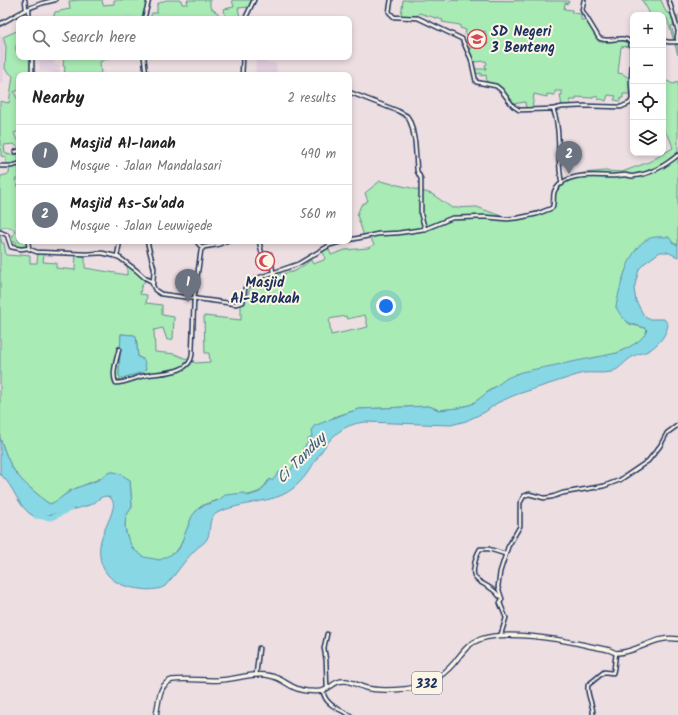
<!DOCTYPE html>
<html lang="en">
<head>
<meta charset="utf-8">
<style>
	:root { --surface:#fff; --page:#f2f2f2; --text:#222; --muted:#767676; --line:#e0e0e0; --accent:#d1495b }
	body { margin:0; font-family:Kalam,sans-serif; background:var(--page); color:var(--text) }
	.controls { position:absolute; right:12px; top:12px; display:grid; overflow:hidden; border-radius:8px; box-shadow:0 2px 6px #0003 }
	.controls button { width:36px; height:36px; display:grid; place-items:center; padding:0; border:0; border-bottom:1px solid var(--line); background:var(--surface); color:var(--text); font:20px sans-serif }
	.you { position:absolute; left:386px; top:306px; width:14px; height:14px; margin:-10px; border:3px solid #fff; border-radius:50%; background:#1a73e8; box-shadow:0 0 0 6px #1a73e833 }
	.badge { display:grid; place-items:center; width:26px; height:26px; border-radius:50%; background:var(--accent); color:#fff; font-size:13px; font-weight:700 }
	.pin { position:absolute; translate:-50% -33px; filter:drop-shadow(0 1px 2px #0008) }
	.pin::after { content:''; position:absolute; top:21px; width:14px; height:12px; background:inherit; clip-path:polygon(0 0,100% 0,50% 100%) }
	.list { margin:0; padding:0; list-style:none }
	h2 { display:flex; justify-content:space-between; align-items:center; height:52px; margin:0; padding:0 16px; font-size:17px }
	h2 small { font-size:13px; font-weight:400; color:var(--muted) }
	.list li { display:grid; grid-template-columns:26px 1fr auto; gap:12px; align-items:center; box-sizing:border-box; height:60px; padding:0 16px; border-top:1px solid var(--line) }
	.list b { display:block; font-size:15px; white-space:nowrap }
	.list p { margin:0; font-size:13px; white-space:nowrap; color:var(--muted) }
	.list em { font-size:13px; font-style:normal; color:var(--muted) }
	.icon { flex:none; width:22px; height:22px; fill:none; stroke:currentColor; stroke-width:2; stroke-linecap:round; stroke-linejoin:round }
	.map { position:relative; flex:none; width:678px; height:715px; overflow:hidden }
	.search { position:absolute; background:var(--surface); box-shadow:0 2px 6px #0003; left:16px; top:16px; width:336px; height:44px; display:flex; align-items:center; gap:10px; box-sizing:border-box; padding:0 14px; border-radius:8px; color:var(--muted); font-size:15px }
	.panel { position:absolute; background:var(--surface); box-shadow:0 2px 6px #0003; left:16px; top:72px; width:336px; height:172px; border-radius:8px }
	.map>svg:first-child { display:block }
</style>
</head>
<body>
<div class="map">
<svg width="678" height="715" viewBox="0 0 678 715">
	<rect width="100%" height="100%" fill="#ecdee1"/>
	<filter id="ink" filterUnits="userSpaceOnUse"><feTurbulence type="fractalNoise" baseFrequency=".025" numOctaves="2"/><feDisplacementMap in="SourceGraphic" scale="8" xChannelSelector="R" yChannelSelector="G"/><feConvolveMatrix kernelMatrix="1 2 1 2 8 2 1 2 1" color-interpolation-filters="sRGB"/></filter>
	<g filter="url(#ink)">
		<g fill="#e1cede">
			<path d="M485 31 488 42 468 47 467 37V34Z"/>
			<path d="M0 34 4 42 3 83H0Z"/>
			<path d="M47 57H56L54 64 60 65 59 74 40 70V60L46 61Z"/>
			<path d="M256 60 276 64 277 75H255Z"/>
		</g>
		<g fill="#a9ebb4" stroke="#628d89" fill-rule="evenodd">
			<path d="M80 0H102L103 5 114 4V0H148L144 17 150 18 152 13H157V4L166 0H181L182 4H188L187 0H210V7L222 17 225 15 224 9 234 7 232 0H253L249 7 238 8 240 17 235 18 236 19H42V18L54 16 55 12 70 9 69 1Z"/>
			<path d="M403 0 569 1 568 4 565 3 564 9 572 10V13L581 14V20H587L599 42 627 40 630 46 621 47 618 73 623 74 630 79 631 94H623V98H621L620 101 614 100 616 96 608 95 606 101 601 99 598 100V97L593 96 592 98 576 97V100H570L571 105 562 106 560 95H562V91H555V95L547 94V97L534 94 532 109H526L525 102 513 104 502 90 487 83 486 75 481 76V73L475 74 474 69H486L485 65 487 64 486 61 473 62 469 48 488 44 485 31 465 35 466 30 460 28V25L442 22 443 20 419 13 416 17 401 16Z"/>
			<path d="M642 0H661L666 12 674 16 678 15V23L671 26 678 49V55L667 18 663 21V15H650L648 10Z"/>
			<path d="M19 30V45H16V51L19 52V57H31L30 75H19V90L14 92 19 102V131L14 133 17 140 19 139V149L14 144 4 145 5 152 9 155 18 154 19 179H15L19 189V221H17V226H19V241H27L26 248H15L16 242 11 241 15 230 9 227H2L0 234V181L1 176 9 174 10 165H6V157L1 156V150H0V101L9 103 13 76 5 69 6 47 3 37Z"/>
			<path d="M64 57H111L100 62 101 75H64L65 67 63 66Z"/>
			<path d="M663 79 673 84 678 82V245L673 243 640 245 625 272 616 307 629 324 645 328 647 330C644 342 627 348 617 353L492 388 482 397 472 404 458 408 439 410 429 406 359 409 334 417 324 423 312 437 308 443 305 452 288 473 283 474 272 481 270 479C265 483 264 490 258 492 243 499 211 497 199 508 182 524 188 554 161 560 138 565 121 537 126 517 127 514 130 510 132 507L130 480 114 472 108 473 99 479 77 488 69 491 56 502 50 504C44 501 40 496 35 492 13 474 9 464 0 438V272L1 271 0 268V235L2 243H4L6 255 20 256 21 254 30 255V263H37L38 253 44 254 43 262 56 263V268L75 270 76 255 85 256V268L127 275V265L145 281 141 287 140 294 147 295 146 303 162 305V315L174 317 173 339 167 340 163 328 154 330 155 352 175 354 196 363 210 362 209 353H205L204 316 241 320V305C248 298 248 288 256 281 266 273 280 275 292 272 299 270 305 264 311 260L313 264 324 260 325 257 323 252 328 247 331 255 345 250 368 248 374 245 369 235 364 236 357 215 361 205 368 201 365 193 380 181 411 188 432 194 452 208 477 207 506 218H516L550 207 554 190 566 179 584 173 605 171 622 172 649 162 673 148 670 139 663 129ZM346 316 347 319 365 315 368 327 331 335 329 319ZM121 334 134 335 136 336 138 357 143 359V372L122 378 119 376V373Z"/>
		</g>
		<g fill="#88d7e4" stroke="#5c94ae">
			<path d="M669 237 673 243 678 245V257L667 252H660L646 262 639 269 634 289 636 301 644 316 648 319H664L668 324C667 335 658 345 648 351 644 353 638 353 634 356 625 360 621 369 611 372 602 374 593 372 583 373L515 395 497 403 485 412 466 421 451 425 365 422C318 426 319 479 282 495 268 502 222 506 213 516 208 522 211 532 207 539 205 543 199 546 196 549 184 560 176 575 165 586 162 588 159 589 156 589 152 590 146 590 141 589 115 587 97 573 100 545 102 532 110 521 113 508 114 504 113 499 109 497 103 494 98 500 94 503 88 507 43 517 35 517 17 508 15 486 0 474V438C9 464 13 474 35 492 40 496 44 501 50 504 58 501 63 495 71 491 80 485 91 484 100 479 105 476 107 472 113 472 119 472 125 477 130 480L132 507 126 516 125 525 126 534 133 549 144 557 160 560 172 554 179 549 192 516 200 507 219 500 225 495 244 493 248 496 260 492 270 479 272 481 280 471 283 474 288 473 305 452 303 448 308 443 307 440 312 437 311 431 314 426 344 414 359 409 429 406 439 410 458 408 472 404 507 378 521 372 617 353C627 348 644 341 647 330L645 328C629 323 624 323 616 307 619 289 629 247 648 239 653 236 663 237 669 237Z"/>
			<path d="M121 334 134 335 136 336 138 357 144 360 146 369 143 372 122 378 119 376V373Z"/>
		</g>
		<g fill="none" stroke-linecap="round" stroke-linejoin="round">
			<path stroke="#88d7e4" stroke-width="5" d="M36 516 51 518 70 509"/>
			<defs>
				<g id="minor">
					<path d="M25 0 26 9"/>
					<path d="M391 0 389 12 394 17 418 18 462 39 471 59 476 82 496 86 501 90 513 106 519 110 553 109C562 132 556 160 562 184"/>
					<path d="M669 0 678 31"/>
					<path d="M29 8V19"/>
					<path d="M144 19 149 0"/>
					<path d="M245 19 254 0"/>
					<path d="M0 24C20 13 33 4 55 0"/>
					<path d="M663 41 669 42H678"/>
					<path d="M678 42 677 38 678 32"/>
					<path d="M32 57V75"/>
					<path d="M144 57 146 75"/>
					<path d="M242 75 243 57"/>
					<path d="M349 92 398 111 407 116 409 119 412 127 415 142 417 171 421 179V215L425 229"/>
					<path d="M553 109 562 107 585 106 621 107 630 103 632 99 631 82 632 64V50L630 42C623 34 608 44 599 38L582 10 584 0"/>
					<path d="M15 152 19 151"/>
					<path d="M0 166H11L19 164"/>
					<path d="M0 232 7 235 11 247 21 249 29 248"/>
					<path d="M349 240 378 234 398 233 425 229 452 218 485 217 507 219 518 218 537 214 552 208C555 202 552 195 555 190 567 171 595 176 613 176 617 176 621 175 625 175 628 175 631 177 634 176 651 174 665 166 678 155"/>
					<path d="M28 241 29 249 37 252 86 254 102 253 115 256 120 258 136 270 145 278 151 281 155 290 161 294 236 304 243 302 245 288 255 279 298 264 330 245 344 241"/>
					<path d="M147 241 154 268 153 283"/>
					<path d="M196 241 202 248"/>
					<path d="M259 241 262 254H270L273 272"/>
					<path d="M117 256 120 241"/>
					<path d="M119 349C117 359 111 374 116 383 125 383 134 378 143 376 158 372 190 375 192 355L194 299 201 250 204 247 217 245 227 241"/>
					<path d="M499 596C490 582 470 585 474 567 475 560 477 554 480 549H489L505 554"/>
					<path d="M327 634 324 648 326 660 327 688"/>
					<path d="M501 634 506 618 500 603 502 599 498 587 500 572 508 547 520 526V503L524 496 529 494 544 498 552 497 563 493 604 486 620 480 648 461 660 446 667 433 678 425"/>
					<path d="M256 675 259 648"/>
					<path d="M323 691C325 705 339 709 350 715"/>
					<path d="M593 715C594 705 586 695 588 685L604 672 613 673 614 669 616 653"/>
				</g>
				<path id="major" d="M156 715C159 703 158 684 172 680 188 678 204 681 220 680 237 679 255 672 271 676 285 679 291 690 307 691 311 691 317 692 322 691 332 688 334 680 346 681 353 682 359 686 366 688 378 691 393 690 405 689 425 687 442 677 454 663 462 653 468 643 481 639 506 630 558 639 585 645 593 647 601 648 609 650 612 651 614 653 617 653 639 652 655 635 678 639"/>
			</defs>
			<use href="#minor" stroke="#1b2f5e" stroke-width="5.5"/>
			<use href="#major" stroke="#1b2f5e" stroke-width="6"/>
			<use href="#minor" stroke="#fcf5e5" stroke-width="2.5"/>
			<use href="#major" stroke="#fcf5e5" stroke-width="3.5"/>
		</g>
	</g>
	<defs>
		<symbol id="school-ring" viewBox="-11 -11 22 22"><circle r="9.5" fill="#fcf5e5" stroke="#d1495b" stroke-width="1.5"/><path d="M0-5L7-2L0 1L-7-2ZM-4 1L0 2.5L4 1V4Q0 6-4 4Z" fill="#d1495b"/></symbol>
		<symbol id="mosque-ring" viewBox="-11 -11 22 22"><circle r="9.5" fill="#fcf5e5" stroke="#d1495b" stroke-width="1.5"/><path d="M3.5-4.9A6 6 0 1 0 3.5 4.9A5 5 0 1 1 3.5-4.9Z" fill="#d1495b"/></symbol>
	</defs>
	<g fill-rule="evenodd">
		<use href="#school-ring" x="466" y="28" width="22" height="22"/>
		<use href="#mosque-ring" x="254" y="250" width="22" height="22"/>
	</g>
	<g text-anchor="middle" stroke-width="4" stroke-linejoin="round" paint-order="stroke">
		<rect fill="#fcf5e5" stroke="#5e6a86" stroke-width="1" x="412" y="672" width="30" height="22" rx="3"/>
		<g font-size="13" font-weight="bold" fill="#1b2f5e">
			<text x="427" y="688">332</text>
		</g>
		<g font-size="14" font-weight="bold" fill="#1b2f5e" stroke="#fcf5e5" text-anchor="start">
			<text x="491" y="36">SD Negeri<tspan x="491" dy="16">3 Benteng</tspan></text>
			<text x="265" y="287" text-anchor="middle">Masjid<tspan x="265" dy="16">Al-Barokah</tspan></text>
		</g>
		<g font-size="15" font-style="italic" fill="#365980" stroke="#fcf5e5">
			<text transform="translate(301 458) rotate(-46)" y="5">Ci Tanduy</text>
		</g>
	</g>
</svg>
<div class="controls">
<button>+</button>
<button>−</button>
<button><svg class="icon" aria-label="locate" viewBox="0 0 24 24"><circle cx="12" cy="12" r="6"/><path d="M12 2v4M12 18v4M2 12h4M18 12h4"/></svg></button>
<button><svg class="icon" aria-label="layers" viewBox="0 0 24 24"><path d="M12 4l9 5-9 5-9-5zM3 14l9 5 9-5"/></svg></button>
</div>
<div class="you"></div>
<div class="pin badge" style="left:188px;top:302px;background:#6b7280">1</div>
<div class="pin badge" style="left:569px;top:174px;background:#6b7280">2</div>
<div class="search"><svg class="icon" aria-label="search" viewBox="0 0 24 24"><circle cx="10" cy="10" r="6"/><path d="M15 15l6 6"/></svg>Search here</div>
<section class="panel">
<h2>Nearby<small>2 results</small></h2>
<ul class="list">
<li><span class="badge" style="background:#6b7280">1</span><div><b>Masjid Al-Ianah</b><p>Mosque · Jalan Mandalasari</p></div><em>490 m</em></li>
<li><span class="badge" style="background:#6b7280">2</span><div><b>Masjid As-Su'ada</b><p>Mosque · Jalan Leuwigede</p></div><em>560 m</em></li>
</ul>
</section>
</div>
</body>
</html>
